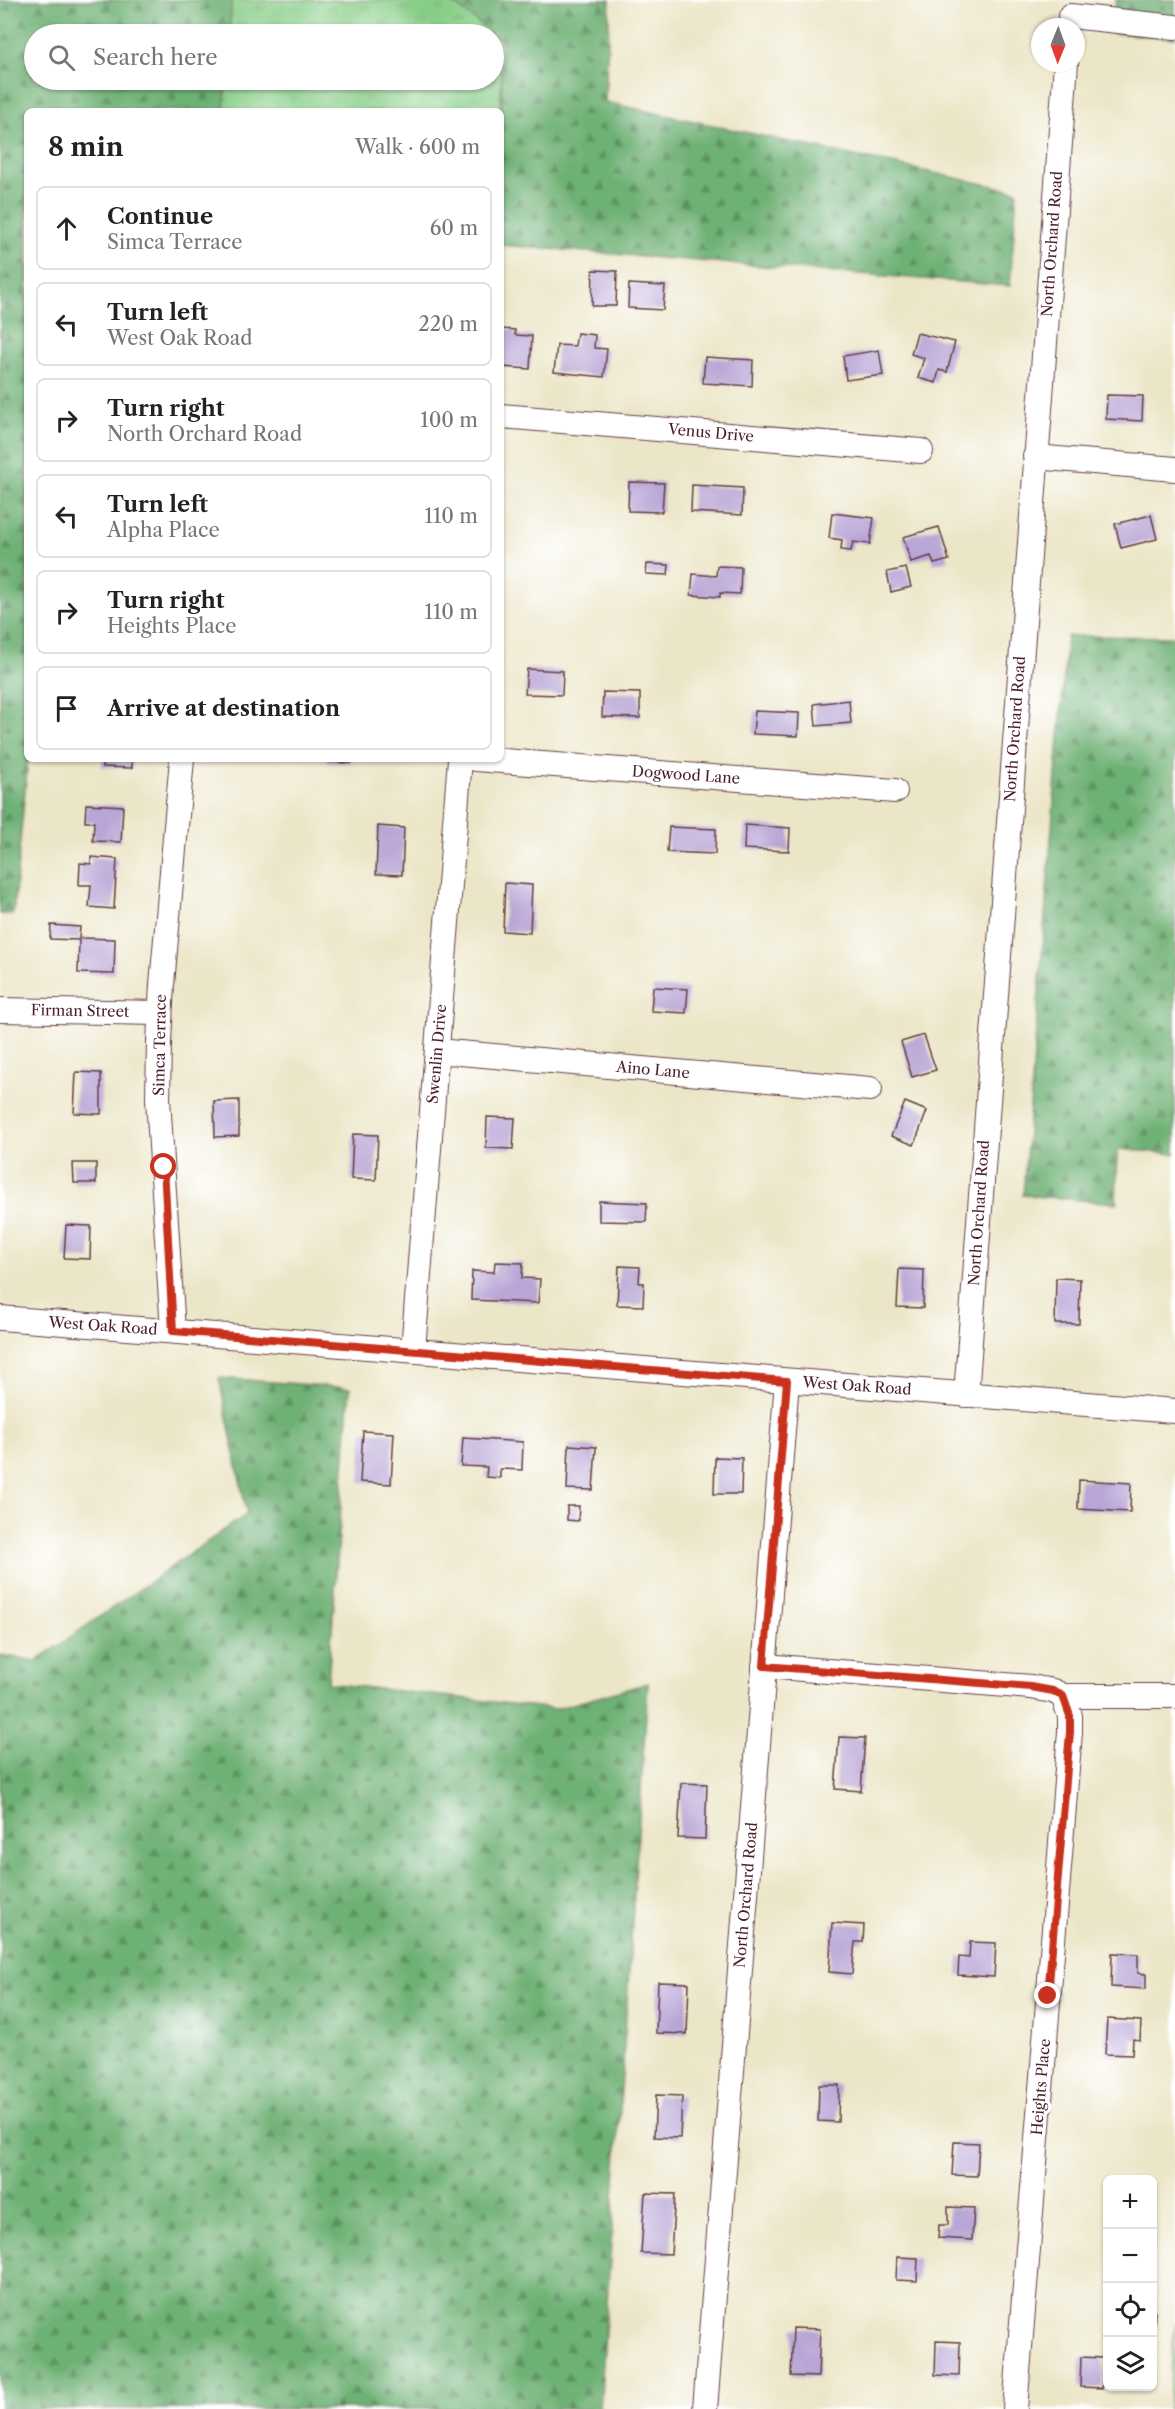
<!DOCTYPE html>
<html lang="en">
<head>
<meta charset="utf-8">
<style>
	:root { --surface:#fff; --page:#f6f6f6; --text:#222; --muted:#767676; --line:#e0e0e0 }
	body { margin:0; font-family:"Libre Caslon Text",serif; background:var(--page); color:var(--text) }
	.controls { position:absolute; right:18px; bottom:18px; display:grid; overflow:hidden; border-radius:9px; box-shadow:0 2px 4px #0004 }
	.controls button { width:54px; height:54px; display:grid; place-items:center; padding:0; border:0; border-bottom:2px solid var(--line); background:var(--surface); color:var(--text); font:30px sans-serif }
	.compass { position:absolute; left:1031px; top:18px; width:54px; height:54px; border-radius:50%; background:var(--surface); box-shadow:0 2px 4px #0004; rotate:181deg }
	.stop { position:absolute; width:18px; height:18px; margin:-14px; border:4px solid #c8321e; border-radius:50%; background:#fff }
	.stop.end { background:#c8321e; border-color:#fff; box-shadow:0 2px 6px #0008 }
	.list { margin:0; padding:0; list-style:none }
	h2 { display:flex; justify-content:space-between; align-items:center; height:78px; margin:0; padding:0 24px; font-size:26px }
	h2 small { font-size:20px; font-weight:400; color:var(--muted) }
	.list li { display:grid; grid-template-columns:39px 1fr auto; gap:18px; align-items:center; box-sizing:border-box; height:84px; margin:0 12px 12px; padding:0 12px; border:2px solid var(--line); border-radius:9px }
	.list b { display:block; font-size:22px; white-space:nowrap }
	.list p { margin:0; font-size:20px; white-space:nowrap; color:var(--muted) }
	.list em { font-size:20px; font-style:normal; color:var(--muted) }
	.icon { flex:none; width:33px; height:33px; fill:none; stroke:currentColor; stroke-width:2; stroke-linecap:round; stroke-linejoin:round }
	.map { position:relative; flex:none; width:1175px; height:2409px; overflow:hidden }
	.search { position:absolute; background:var(--surface); box-shadow:0 2px 4px #0004; left:24px; top:24px; width:480px; height:66px; display:flex; align-items:center; gap:15px; box-sizing:border-box; padding:0 21px; border-radius:33px; color:var(--muted); font-size:22px }
	.panel { position:absolute; background:var(--surface); box-shadow:0 2px 4px #0004; left:24px; top:108px; width:480px; height:654px; border-radius:9px }
	.map>svg:first-child { display:block }
</style>
</head>
<body>
<div class="map">
<svg width="1175" height="2409" viewBox="0 0 1175 2409">
	<defs>
		<pattern id="grass-tufts" width="24" height="20" patternUnits="userSpaceOnUse" patternTransform="scale(1.5)"><rect width="24" height="20" fill="#88ce88"/><path d="M3 7l-1-3M5 7V3M7 7l1-3M15 17l-1-3M17 17v-4M19 17l1-3" fill="none" stroke="#77b076"/></pattern>
		<pattern id="forest-firs" width="22" height="20" patternUnits="userSpaceOnUse" patternTransform="scale(1.5)"><rect width="22" height="20" fill="#6eb174"/><path d="M5 1l3.5 6h-7zM16 11l3.5 6h-7z" fill="#5c8f5f"/></pattern>
	</defs>
	<rect width="100%" height="100%" fill="#fff"/>
	<filter id="ink" filterUnits="userSpaceOnUse"><feTurbulence type="fractalNoise" baseFrequency=".0167" numOctaves="2"/><feDisplacementMap in="SourceGraphic" scale="12" xChannelSelector="R" yChannelSelector="G"/><feConvolveMatrix kernelMatrix="1 2 1 2 8 2 1 2 1" color-interpolation-filters="sRGB"/></filter>
	<filter id="wash" filterUnits="userSpaceOnUse"><feTurbulence type="fractalNoise" baseFrequency=".008" numOctaves="4" result="noise"/><feDisplacementMap in="SourceGraphic" scale="24" xChannelSelector="R" yChannelSelector="G"/><feGaussianBlur stdDeviation="1.35" result="paint"/><feColorMatrix in="noise" values="0 0 0 0 0 0 0 0 0 0 0 0 0 0 0 0 0 1.4 0 .05"/><feComposite in="paint" operator="in"/></filter>
	<g filter="url(#wash)">
		<rect width="100%" height="100%" fill="#ece6c8"/>
		<g fill="url(#grass-tufts)" stroke="#69765a" stroke-width="1.5">
			<path d="M232 0H449L493 34H229Z"/>
			<path d="M494 35 502 41 500 111H224L226 80H494Z"/>
			<path d="M1175 2322V2409H1168Z"/>
		</g>
		<g fill="url(#forest-firs)" stroke="#5c6850" stroke-width="1.5">
			<path d="M0 0H232L229 34H34V80H226L224 111H27L28 759 13 914H0Z"/>
			<path d="M449 0H610L605 102 1017 191 1010 286 501 245 502 41Z"/>
			<path d="M1116 0H1175V38L1113 33Z"/>
			<path d="M1067 636 1175 637V1154L1118 1149 1116 1203 1023 1195Z"/>
			<path d="M219 1378 350 1388 328 1683 555 1709 648 1683 600 2409H0V1655L36 1661 247 1514Z"/>
		</g>
		<g id="blocks">
			<g fill="#b9a6d6">
				<path d="M593 270 617 271 616 306H592Z"/>
				<path d="M629 284 665 286 663 310 628 308Z"/>
				<path d="M501 329 515 330V335L532 336 530 369 501 367Z"/>
				<path d="M577 333 595 335 594 348 607 349 604 377 554 372 557 345 575 346Z"/>
				<path d="M917 333 955 342 947 372 939 370 936 383 918 378 924 358 911 354Z"/>
				<path d="M879 350 883 375 846 380 843 356Z"/>
				<path d="M705 357 753 360 752 386 703 383Z"/>
				<path d="M1107 395 1143 396 1142 421 1106 419Z"/>
				<path d="M629 482 664 483 662 512 628 511Z"/>
				<path d="M692 485 743 488 742 515 691 512Z"/>
				<path d="M832 513 874 518 870 544 853 542 851 551 841 550 842 540 829 538Z"/>
				<path d="M1151 515 1157 539 1121 548 1115 524Z"/>
				<path d="M939 527 949 560 934 564 931 556 911 562 903 537Z"/>
				<path d="M647 564 669 565 668 575 646 574Z"/>
				<path d="M717 566 741 567 740 594 720 593V597L691 595 693 574 716 576Z"/>
				<path d="M906 568 911 587 891 592 887 572Z"/>
				<path d="M527 669 563 671 562 695 525 694Z"/>
				<path d="M603 692 640 693V718L602 717Z"/>
				<path d="M849 700 851 723 816 726 814 704Z"/>
				<path d="M755 711 799 713 798 736 753 734Z"/>
				<path d="M102 759H132V768L102 767Z"/>
				<path d="M327 759H351V763L327 762Z"/>
				<path d="M86 804 123 806 121 842 93 841 94 822H85Z"/>
				<path d="M745 825 790 828 789 851 744 849Z"/>
				<path d="M378 826 404 828 402 875 376 874Z"/>
				<path d="M669 827 716 829 715 854 667 852Z"/>
				<path d="M91 857 117 859 114 909 89 907 91 885H79L80 863 91 864Z"/>
				<path d="M505 883 532 885 530 933 503 931Z"/>
				<path d="M51 925 80 927 79 938 115 939 114 974 78 973 79 940 50 939Z"/>
				<path d="M653 987 688 989 686 1013 651 1011Z"/>
				<path d="M924 1035 936 1070 912 1077 901 1042Z"/>
				<path d="M76 1072 101 1073V1114L74 1113Z"/>
				<path d="M239 1100V1136L215 1137 214 1101Z"/>
				<path d="M905 1102 927 1111 914 1145 891 1136Z"/>
				<path d="M487 1117 515 1118 513 1149 486 1148Z"/>
				<path d="M353 1134 378 1135 376 1180 351 1179Z"/>
				<path d="M73 1163H96V1183H74Z"/>
				<path d="M599 1201 647 1203 646 1222 599 1221Z"/>
				<path d="M66 1225 91 1226 90 1259 64 1258Z"/>
				<path d="M495 1262 523 1263 522 1278 540 1279 538 1303 471 1300 472 1271 494 1272Z"/>
				<path d="M619 1266 640 1267 639 1283H644L643 1306 617 1305Z"/>
				<path d="M899 1269 924 1270 923 1308 897 1307Z"/>
				<path d="M1056 1278 1080 1279 1079 1324H1055Z"/>
				<path d="M363 1431 394 1433 391 1484 360 1482Z"/>
				<path d="M463 1438 523 1442 522 1470 500 1469V1478L486 1477 487 1467 461 1466Z"/>
				<path d="M569 1445 596 1447 593 1490 567 1489Z"/>
				<path d="M715 1457 742 1458 741 1494H714Z"/>
				<path d="M1079 1480 1131 1483 1130 1512 1078 1509Z"/>
				<path d="M567 1506H579L578 1521 567 1520Z"/>
				<path d="M839 1737 865 1738 861 1791 835 1789Z"/>
				<path d="M681 1783 707 1784 705 1839 678 1838Z"/>
				<path d="M832 1923 864 1925 863 1942H855L852 1974 829 1972Z"/>
				<path d="M970 1942 996 1943 994 1977 958 1975 959 1957 969 1958Z"/>
				<path d="M1112 1953 1138 1954V1973L1146 1974V1989L1111 1987Z"/>
				<path d="M658 1982 689 1983 687 2034 656 2033Z"/>
				<path d="M1107 2019 1141 2021 1140 2040 1133 2039 1132 2055 1105 2054Z"/>
				<path d="M819 2085H839L838 2122 818 2121Z"/>
				<path d="M656 2095 682 2096 680 2138 654 2137Z"/>
				<path d="M954 2142 979 2143 977 2176 952 2175Z"/>
				<path d="M645 2193 675 2194 671 2254 641 2253Z"/>
				<path d="M948 2207 974 2208 972 2240 938 2238 939 2225H948Z"/>
				<path d="M897 2257 918 2258 917 2281 896 2280Z"/>
				<path d="M1152 2312H1155L1154 2329H1152Z"/>
				<path d="M793 2328 820 2329 818 2377 791 2376Z"/>
				<path d="M936 2341 960 2342 959 2376 935 2375Z"/>
				<path d="M1081 2357 1103 2358 1102 2388 1080 2387Z"/>
			</g>
		</g>
	</g>
	<g filter="url(#ink)">
		<use href="#blocks" fill-opacity="0" stroke="#623d43" stroke-width="1.5"/>
		<g fill="none" stroke-linecap="round" stroke-linejoin="round">
			<defs>
				<g id="minor">
					<path d="M1070 16 1175 27"/>
					<path d="M501 416 921 451"/>
					<path d="M1035 457 1175 469"/>
					<path d="M476 759 895 791"/>
					<path d="M0 1010 160 1013"/>
					<path d="M437 1051 870 1089"/>
					<path d="M0 1318 1175 1411"/>
					<path d="M173 1331 158 1099 159 1042 162 984 182 759"/>
					<path d="M413 1350 460 759"/>
					<path d="M966 1395 1066 63"/>
					<path d="M764 1666 1031 1687 1053 1691 1063 1696H1175"/>
					<path d="M705 2409 787 1381"/>
					<path d="M1015 2409 1070 1732V1716L1063 1696"/>
				</g>
			</defs>
			<use href="#minor" stroke="#623d43" stroke-width="26"/>
			<use href="#minor" stroke="#fff" stroke-width="24"/>
		</g>
	</g>
	<g fill="none" stroke-linecap="round" stroke-linejoin="round" filter="url(#ink)">
		<path stroke="#c8321e" stroke-width="8" d="M164 1167 173 1331 787 1381 764 1666 1031 1687 1053 1691 1063 1696 1070 1716V1732L1048 1996"/>
	</g>
	<g text-anchor="middle" stroke-width="6" stroke-linejoin="round" paint-order="stroke">
		<g font-size="15" fill="#4a1f2b" stroke="#fff">
			<text transform="translate(1052 244) rotate(-86)" y="5">North Orchard Road</text>
			<text transform="translate(711 433) rotate(5)" y="5">Venus Drive</text>
			<text transform="translate(1015 729) rotate(-86)" y="5">North Orchard Road</text>
			<text transform="translate(686 775) rotate(4)" y="5">Dogwood Lane</text>
			<text transform="translate(80 1011) rotate(1)" y="5">Firman Street</text>
			<text transform="translate(160 1045) rotate(-89)" y="5">Simca Terrace</text>
			<text transform="translate(437 1054) rotate(-85)" y="5">Swenlin Drive</text>
			<text transform="translate(653 1070) rotate(5)" y="5">Aino Lane</text>
			<text transform="translate(979 1213) rotate(-86)" y="5">North Orchard Road</text>
			<text transform="translate(103 1326) rotate(4)" y="5">West Oak Road</text>
			<text transform="translate(857 1386) rotate(4)" y="5">West Oak Road</text>
			<text transform="translate(746 1895) rotate(-85)" y="5">North Orchard Road</text>
			<text transform="translate(1041 2087) rotate(-85)" y="5">Heights Place</text>
		</g>
	</g>
</svg>
<div class="controls">
<button>+</button>
<button>−</button>
<button><svg class="icon" aria-label="locate" viewBox="0 0 24 24"><circle cx="12" cy="12" r="6"/><path d="M12 2v4M12 18v4M2 12h4M18 12h4"/></svg></button>
<button><svg class="icon" aria-label="layers" viewBox="0 0 24 24"><path d="M12 4l9 5-9 5-9-5zM3 14l9 5 9-5"/></svg></button>
</div>
<svg class="compass" viewBox="-18 -18 36 36"><path d="M0-13l5 13h-10z" fill="#e53935"/><path d="M0 13l5-13h-10z" fill="#767676"/></svg>
<div class="stop" style="left:164px;top:1167px"></div>
<div class="stop end" style="left:1048px;top:1996px"></div>
<div class="search"><svg class="icon" aria-label="search" viewBox="0 0 24 24"><circle cx="10" cy="10" r="6"/><path d="M15 15l6 6"/></svg>Search here</div>
<section class="panel">
<h2>8 min<small>Walk · 600 m</small></h2>
<ul class="list">
<li><svg class="icon" aria-label="ahead" viewBox="0 0 24 24"><path d="M12 20V5M6 11l6-6 6 6"/></svg><div><b>Continue</b><p>Simca Terrace</p></div><em>60 m</em></li>
<li><svg class="icon" aria-label="left" viewBox="0 0 24 24"><path d="M17 20v-9H6M10 6l-5 5 5 5"/></svg><div><b>Turn left</b><p>West Oak Road</p></div><em>220 m</em></li>
<li><svg class="icon" aria-label="right" viewBox="0 0 24 24"><path d="M7 20v-9h11M14 6l5 5-5 5"/></svg><div><b>Turn right</b><p>North Orchard Road</p></div><em>100 m</em></li>
<li><svg class="icon" aria-label="left" viewBox="0 0 24 24"><path d="M17 20v-9H6M10 6l-5 5 5 5"/></svg><div><b>Turn left</b><p>Alpha Place</p></div><em>110 m</em></li>
<li><svg class="icon" aria-label="right" viewBox="0 0 24 24"><path d="M7 20v-9h11M14 6l5 5-5 5"/></svg><div><b>Turn right</b><p>Heights Place</p></div><em>110 m</em></li>
<li><svg class="icon" aria-label="arrive" viewBox="0 0 24 24"><path d="M6 21V4h12l-3 4 3 4H6"/></svg><div><b>Arrive at destination</b></div></li>
</ul>
</section>
</div>
</body>
</html>
